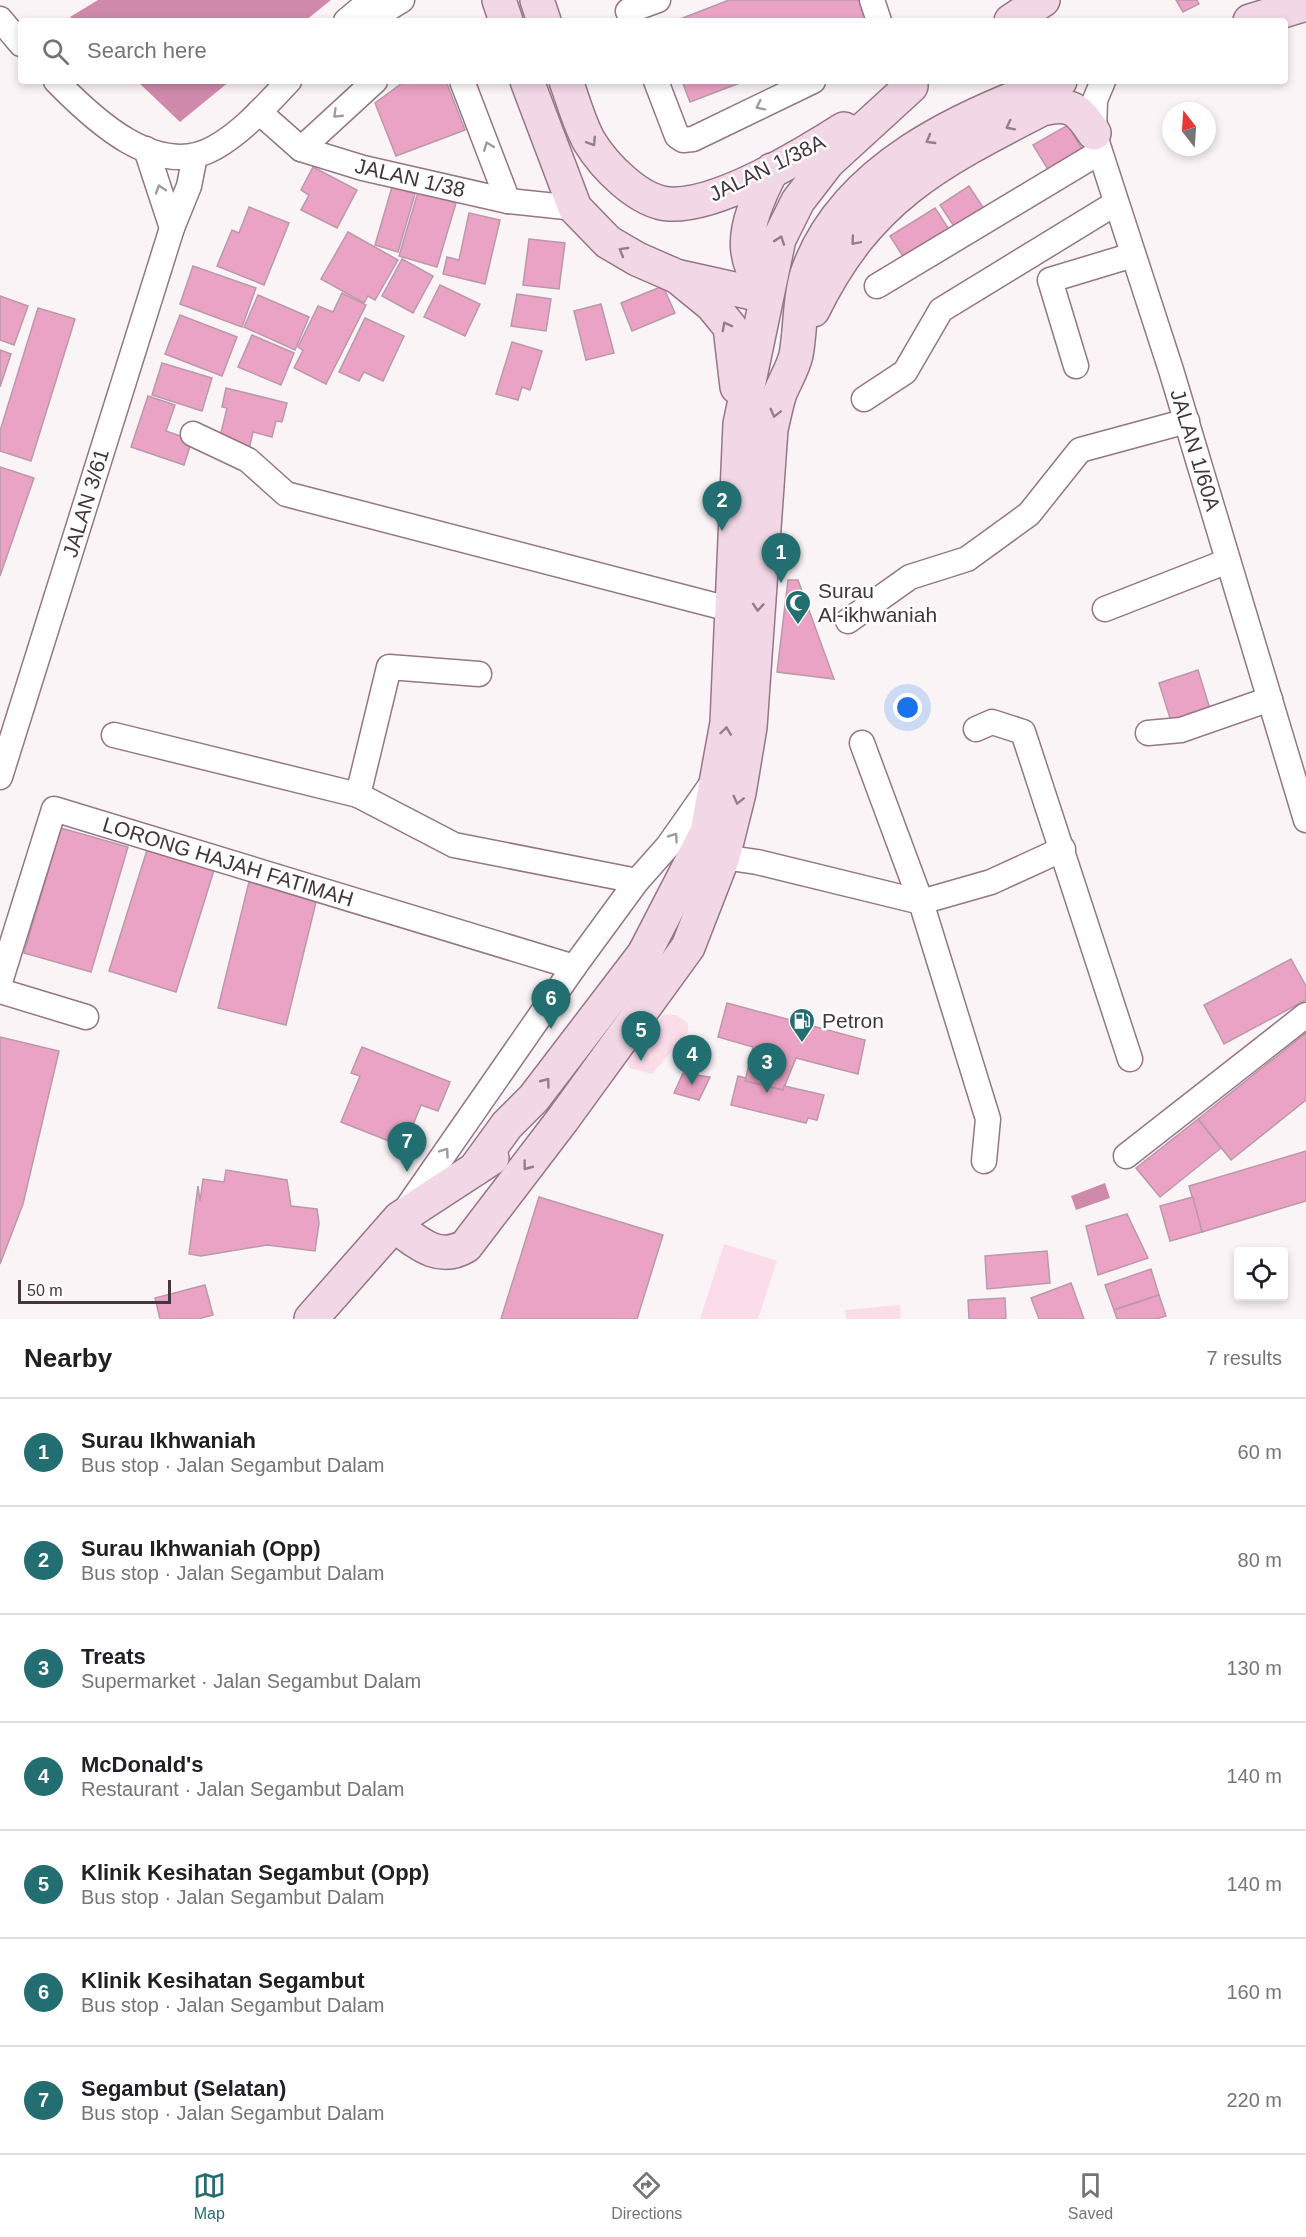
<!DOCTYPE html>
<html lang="en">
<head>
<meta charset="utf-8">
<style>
	:root { --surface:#fff; --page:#f6f6f6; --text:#202124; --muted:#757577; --line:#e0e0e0; --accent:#236e71 }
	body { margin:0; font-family:Helvetica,sans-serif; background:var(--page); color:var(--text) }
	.controls { position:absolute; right:18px; bottom:18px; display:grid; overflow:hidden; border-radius:6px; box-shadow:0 3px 9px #0003 }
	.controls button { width:54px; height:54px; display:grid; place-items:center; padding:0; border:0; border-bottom:2px solid var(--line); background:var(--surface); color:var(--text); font:30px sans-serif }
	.compass { position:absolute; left:1162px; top:102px; width:54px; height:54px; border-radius:50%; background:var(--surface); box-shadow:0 3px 9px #0003; rotate:343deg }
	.scale { position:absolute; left:18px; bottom:15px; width:153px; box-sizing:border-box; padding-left:6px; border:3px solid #43363c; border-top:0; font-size:16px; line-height:21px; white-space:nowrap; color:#43363c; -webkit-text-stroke:4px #fff; paint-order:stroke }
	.you { position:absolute; left:908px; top:708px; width:21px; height:21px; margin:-15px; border:4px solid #fff; border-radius:50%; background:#1a73e8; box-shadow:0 0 0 9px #1a73e833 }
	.badge { display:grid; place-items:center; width:39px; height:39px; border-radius:50%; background:var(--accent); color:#fff; font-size:20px; font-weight:700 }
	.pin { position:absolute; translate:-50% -50px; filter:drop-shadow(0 2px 3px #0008) }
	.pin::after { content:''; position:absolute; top:32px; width:21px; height:18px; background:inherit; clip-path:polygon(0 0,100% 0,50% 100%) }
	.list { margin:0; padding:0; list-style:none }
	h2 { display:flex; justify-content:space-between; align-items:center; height:78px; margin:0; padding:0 24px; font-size:26px }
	h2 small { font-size:20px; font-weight:400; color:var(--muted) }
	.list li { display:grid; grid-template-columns:39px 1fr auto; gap:18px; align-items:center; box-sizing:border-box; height:108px; padding:0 24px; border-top:2px solid var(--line) }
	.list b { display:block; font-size:22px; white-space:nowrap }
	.list p { margin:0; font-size:20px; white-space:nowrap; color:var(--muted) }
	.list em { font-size:20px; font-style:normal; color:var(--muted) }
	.icon { flex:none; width:33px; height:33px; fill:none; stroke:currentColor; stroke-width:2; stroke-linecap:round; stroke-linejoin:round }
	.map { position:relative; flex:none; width:1306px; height:1319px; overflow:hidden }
	.search { position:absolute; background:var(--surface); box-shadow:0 3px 9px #0003; left:18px; right:18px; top:18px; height:66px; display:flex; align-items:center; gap:15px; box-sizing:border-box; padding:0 21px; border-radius:6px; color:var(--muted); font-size:22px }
	.sheet { height:834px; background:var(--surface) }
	nav { display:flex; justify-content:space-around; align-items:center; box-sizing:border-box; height:84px; border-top:2px solid var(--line); background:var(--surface); font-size:16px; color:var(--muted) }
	nav a { display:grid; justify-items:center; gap:3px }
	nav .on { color:var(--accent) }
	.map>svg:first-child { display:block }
</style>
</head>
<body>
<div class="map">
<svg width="1306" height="1319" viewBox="0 0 1306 1319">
	<rect width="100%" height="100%" fill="#fbf4f7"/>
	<g fill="#fbddea">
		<path d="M664 1014 676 1015 688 1023V1032L652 1074 630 1068 626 1060Z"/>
		<path d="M724 1244 777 1261 758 1319H700Z"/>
		<path d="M900 1305 901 1319H846L845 1310Z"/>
	</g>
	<g fill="#cf89ab">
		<path d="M98 0H331L305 21H74L70 17Z"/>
		<path d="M137 81H230L180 122Z"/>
		<path d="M1105 1183 1110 1198 1076 1210 1071 1196Z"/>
	</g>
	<g fill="#eba3c5" stroke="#ba99a8" stroke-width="1.5">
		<path d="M729 0H859L867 21H675Z"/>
		<path d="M1176 0H1197L1199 4 1183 12Z"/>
		<path d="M405 81H446L465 130 396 156 375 103Z"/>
		<path d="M682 81H745L690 102Z"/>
		<path d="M1068 125 1086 156 1052 176 1033 145Z"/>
		<path d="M313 167 357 190 337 228 301 210 309 195 301 190Z"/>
		<path d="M969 186 988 215 959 234 940 205Z"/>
		<path d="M392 187 415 194 398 252 375 245Z"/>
		<path d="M418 192 456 203 437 267 399 256Z"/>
		<path d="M249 207 289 223 264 285 217 266 232 230 239 233Z"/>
		<path d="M935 208 954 237 909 266 890 236Z"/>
		<path d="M469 213 500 220 485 284 443 274 447 257 459 260Z"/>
		<path d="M348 232 398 260 375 300 368 296 364 303 321 279Z"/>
		<path d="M529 239 565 243 559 289 523 285Z"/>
		<path d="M402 259 433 276 413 313 382 296Z"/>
		<path d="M193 266 256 288 242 327 180 304Z"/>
		<path d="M440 285 480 304 465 336 424 317Z"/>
		<path d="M663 286 675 313 632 331 621 303Z"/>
		<path d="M342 293 366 305 326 384 294 368 303 350 298 347 318 306 333 312Z"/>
		<path d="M517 294 551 299 546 331 511 326Z"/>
		<path d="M258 295 309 317 295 350 244 327Z"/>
		<path d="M0 296 28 306 14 345 0 340Z"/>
		<path d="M601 304 614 353 586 360 574 311Z"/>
		<path d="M38 308 75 319 31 461 0 451V431Z"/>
		<path d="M180 315 237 337 222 376 165 354Z"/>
		<path d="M365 318 404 336 383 381 364 372 359 381 339 372Z"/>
		<path d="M252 335 294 353 281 385 238 367Z"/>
		<path d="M512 342 542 351 530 390 522 387 518 400 496 394Z"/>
		<path d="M0 350 11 354 0 387Z"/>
		<path d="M162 363 212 378 202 411 152 395Z"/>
		<path d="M226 388 287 403 282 422 276 421 272 437 253 432 249 449 219 441 227 408 222 407Z"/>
		<path d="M148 396 175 405 166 431 192 440 184 465 131 447Z"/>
		<path d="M0 467 34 478 0 576Z"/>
		<path d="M788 580H798L834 679 777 672Z"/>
		<path d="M1198 670 1210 709 1171 721 1159 683Z"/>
		<path d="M61 828 128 847 91 972 24 953Z"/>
		<path d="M148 847 215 867 176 992 109 971Z"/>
		<path d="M249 882 317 898 286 1025 218 1008Z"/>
		<path d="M1291 959 1306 986V1000L1224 1044 1204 1005Z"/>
		<path d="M727 1003 865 1040 858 1074 796 1058 783 1090 745 1081 753 1047 718 1037Z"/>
		<path d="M1306 1033V1100L1231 1160 1198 1119Z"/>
		<path d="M0 1037 59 1051 23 1204 0 1264Z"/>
		<path d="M362 1047 450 1082 438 1111 421 1105 404 1147 341 1122 360 1076 351 1073Z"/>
		<path d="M683 1073 710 1077 699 1100 674 1093Z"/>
		<path d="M738 1076 746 1078 745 1081 783 1090 784 1086 824 1095 817 1120 808 1118 806 1123 731 1105Z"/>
		<path d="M1198 1119 1221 1148 1160 1197 1136 1168Z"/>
		<path d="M1306 1151V1201L1202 1232 1189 1186Z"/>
		<path d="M226 1170 287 1180 291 1206 317 1209 319 1223 315 1251 267 1245 201 1256 189 1254 198 1186 200 1201 203 1179 224 1182Z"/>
		<path d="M539 1197 663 1235 637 1319H501Z"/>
		<path d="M1193 1197 1202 1232 1170 1241 1160 1206Z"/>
		<path d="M1127 1214 1148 1258 1098 1275 1086 1226Z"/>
		<path d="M1047 1251 1050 1283 987 1289 985 1256Z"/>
		<path d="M1151 1269 1159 1295 1114 1310 1105 1285Z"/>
		<path d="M1071 1283 1084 1319H1039L1031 1298Z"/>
		<path d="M205 1285 213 1315 198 1319H160L155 1298Z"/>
		<path d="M1159 1295 1166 1316 1156 1319H1117L1114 1310Z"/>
		<path d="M1005 1298 1006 1319H969L968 1300Z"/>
	</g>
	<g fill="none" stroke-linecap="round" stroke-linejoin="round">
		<defs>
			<g id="street">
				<path d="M872 0 879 21"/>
				<path d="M628 11 658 0"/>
				<path d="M0 19 21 44"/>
				<path d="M346 21 371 0"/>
				<path d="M368 21 402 0"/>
				<path d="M56 81C93 119 157 180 214 148 243 132 266 105 289 81"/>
				<path d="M462 81 508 201"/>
				<path d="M656 81 677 136 683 140 693 139 813 81"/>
				<path d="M1103 81 1095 100 1094 133 1171 370 1306 820"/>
				<path d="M259 112 301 149 363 168 508 201 575 208"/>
				<path d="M146 149 172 228"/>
				<path d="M301 149 375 81"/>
				<path d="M877 286 1100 152"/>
				<path d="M1076 366 1050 280 1133 255"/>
				<path d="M864 399 905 372 941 310 1116 203"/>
				<path d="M193 434 248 460 286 494 733 610"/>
				<path d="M1105 609 1228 561"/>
				<path d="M848 621 910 577 967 559 1029 514 1080 450 1187 421"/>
				<path d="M976 729 992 722 1023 732 1130 1059"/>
				<path d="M1148 733 1181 730 1270 699"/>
				<path d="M114 735 358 795 454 845 637 881"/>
				<path d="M862 743 921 902 988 1119 984 1161"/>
				<path d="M0 777 172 228 189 186 195 156"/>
				<path d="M358 795 389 667 479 674"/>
				<path d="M723 857 757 862 921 902 991 882 1063 849"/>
				<path d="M0 982 54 809 574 967"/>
				<path d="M0 991 86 1017"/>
				<path d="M1126 1156 1306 1015"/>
				<path d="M406 1209 574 967 637 881 668 846 713 782"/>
			</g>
			<g id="secondary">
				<path d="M499 0 506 21"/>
				<path d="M537 0 544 21"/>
				<path d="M1011 21 1043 0"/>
				<path d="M1250 21 1306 4"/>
				<path d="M527 81 575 208 608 242 637 259 676 276 765 296"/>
				<path d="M566 81C573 100 579 123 589 141 604 166 639 202 669 204 718 207 803 155 844 129"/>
				<path d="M679 278 712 305 730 327 737 387"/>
				<path d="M765 296C759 282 750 268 748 252 744 226 760 193 772 170"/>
				<path d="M813 310C868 198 935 164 1042 109 1071 102 1078 109 1094 133"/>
				<path d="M475 1169 507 1125 534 1098 644 954 707 832 727 723 740 424 779 239 798 201 828 162 911 86"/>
				<path d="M394 1225C417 1242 438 1263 466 1246L563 1119 688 947 723 857 739 793 750 727 771 429C774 417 776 405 780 393 785 381 793 368 796 355 801 329 799 299 807 274 843 169 963 115 1060 81"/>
				<path d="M311 1319 400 1218 492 1158"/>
			</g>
		</defs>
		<use href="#street" stroke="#957684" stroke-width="27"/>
		<use href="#secondary" stroke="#957684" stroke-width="36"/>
		<use href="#street" stroke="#fff" stroke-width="24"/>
		<use href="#secondary" stroke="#f2d8e6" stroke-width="33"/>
	</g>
	<defs><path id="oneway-chevron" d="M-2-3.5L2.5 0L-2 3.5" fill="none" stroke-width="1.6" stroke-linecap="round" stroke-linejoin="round" transform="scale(1.5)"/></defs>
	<g stroke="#a19a9e">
		<use href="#oneway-chevron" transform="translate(760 106) rotate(154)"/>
		<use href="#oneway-chevron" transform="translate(337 114) rotate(136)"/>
		<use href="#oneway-chevron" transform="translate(488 146) rotate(-111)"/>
		<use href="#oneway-chevron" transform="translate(160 189) rotate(-108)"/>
		<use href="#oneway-chevron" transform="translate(674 837) rotate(-55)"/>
		<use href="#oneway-chevron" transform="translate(445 1152) rotate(-55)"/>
	</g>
	<g stroke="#927f88">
		<use href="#oneway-chevron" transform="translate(1010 126) rotate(153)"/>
		<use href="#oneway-chevron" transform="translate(930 140) rotate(150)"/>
		<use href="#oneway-chevron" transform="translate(592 142) rotate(58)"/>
		<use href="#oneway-chevron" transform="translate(780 240) rotate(-71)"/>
		<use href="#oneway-chevron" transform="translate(855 241) rotate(130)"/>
		<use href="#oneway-chevron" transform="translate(623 251) rotate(-150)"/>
		<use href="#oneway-chevron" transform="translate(726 326) rotate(-118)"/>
		<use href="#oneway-chevron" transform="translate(775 413) rotate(104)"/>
		<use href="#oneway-chevron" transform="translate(758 607) rotate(94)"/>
		<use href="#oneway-chevron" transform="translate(726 731) rotate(-82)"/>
		<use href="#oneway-chevron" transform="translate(738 800) rotate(104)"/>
		<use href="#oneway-chevron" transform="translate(546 1082) rotate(-53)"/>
		<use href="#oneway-chevron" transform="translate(527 1166) rotate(127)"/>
	</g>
	<defs>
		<symbol id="mosque-pin" viewBox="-11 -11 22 30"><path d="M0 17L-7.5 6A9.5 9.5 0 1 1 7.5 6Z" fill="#236e71" stroke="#fff"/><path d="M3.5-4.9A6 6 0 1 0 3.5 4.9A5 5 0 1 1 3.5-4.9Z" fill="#fff"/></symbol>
		<symbol id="fuel-pin" viewBox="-11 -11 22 30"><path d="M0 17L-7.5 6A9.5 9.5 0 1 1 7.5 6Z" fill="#236e71" stroke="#fff"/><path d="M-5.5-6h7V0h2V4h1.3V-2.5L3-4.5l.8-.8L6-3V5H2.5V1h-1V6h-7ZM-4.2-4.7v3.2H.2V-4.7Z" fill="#fff"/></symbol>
	</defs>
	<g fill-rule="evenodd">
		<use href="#mosque-pin" x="783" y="588" width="30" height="40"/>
		<use href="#fuel-pin" x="787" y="1006" width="30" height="40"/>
	</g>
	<g text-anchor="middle" stroke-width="5" stroke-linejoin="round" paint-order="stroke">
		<g font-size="21" fill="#43363c" stroke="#fff">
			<text transform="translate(767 168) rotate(-26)" y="7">JALAN 1/38A</text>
			<text transform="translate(410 178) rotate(13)" y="7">JALAN 1/38</text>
			<text transform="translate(1195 450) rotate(73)" y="7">JALAN 1/60A</text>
			<text transform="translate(86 503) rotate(-73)" y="7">JALAN 3/61</text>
			<text transform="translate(228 862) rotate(17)" y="7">LORONG HAJAH FATIMAH</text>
		</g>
		<g font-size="21" fill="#43363c" stroke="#fff" text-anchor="start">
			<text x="818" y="598">Surau<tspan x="818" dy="24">Al-ikhwaniah</tspan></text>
			<text x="822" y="1028">Petron</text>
		</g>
	</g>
</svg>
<div class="controls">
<button><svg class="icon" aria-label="locate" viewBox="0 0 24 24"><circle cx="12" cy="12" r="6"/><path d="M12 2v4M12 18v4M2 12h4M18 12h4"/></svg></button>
</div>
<svg class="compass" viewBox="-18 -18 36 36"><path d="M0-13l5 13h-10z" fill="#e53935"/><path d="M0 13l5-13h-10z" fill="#757577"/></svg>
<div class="scale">50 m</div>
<div class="you"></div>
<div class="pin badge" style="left:781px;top:583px">1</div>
<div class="pin badge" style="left:722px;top:531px">2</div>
<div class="pin badge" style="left:767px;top:1093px">3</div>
<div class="pin badge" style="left:692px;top:1085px">4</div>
<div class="pin badge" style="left:641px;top:1061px">5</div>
<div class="pin badge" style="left:551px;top:1029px">6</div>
<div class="pin badge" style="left:407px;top:1172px">7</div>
<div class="search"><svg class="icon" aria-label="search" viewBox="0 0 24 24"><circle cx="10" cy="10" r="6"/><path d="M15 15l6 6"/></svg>Search here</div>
</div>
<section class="sheet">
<h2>Nearby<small>7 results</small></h2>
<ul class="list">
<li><span class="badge">1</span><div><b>Surau Ikhwaniah</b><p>Bus stop · Jalan Segambut Dalam</p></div><em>60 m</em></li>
<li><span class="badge">2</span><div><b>Surau Ikhwaniah (Opp)</b><p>Bus stop · Jalan Segambut Dalam</p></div><em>80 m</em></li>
<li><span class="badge">3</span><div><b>Treats</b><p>Supermarket · Jalan Segambut Dalam</p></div><em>130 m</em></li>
<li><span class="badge">4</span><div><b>McDonald's</b><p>Restaurant · Jalan Segambut Dalam</p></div><em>140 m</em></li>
<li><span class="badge">5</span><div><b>Klinik Kesihatan Segambut (Opp)</b><p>Bus stop · Jalan Segambut Dalam</p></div><em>140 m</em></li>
<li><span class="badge">6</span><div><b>Klinik Kesihatan Segambut</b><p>Bus stop · Jalan Segambut Dalam</p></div><em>160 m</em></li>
<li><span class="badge">7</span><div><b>Segambut (Selatan)</b><p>Bus stop · Jalan Segambut Dalam</p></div><em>220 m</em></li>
</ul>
</section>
<nav>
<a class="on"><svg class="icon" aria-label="map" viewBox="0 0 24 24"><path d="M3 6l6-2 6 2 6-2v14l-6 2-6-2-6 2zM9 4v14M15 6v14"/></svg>Map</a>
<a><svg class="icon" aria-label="directions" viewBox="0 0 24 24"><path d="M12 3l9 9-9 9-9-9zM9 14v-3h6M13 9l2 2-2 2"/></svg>Directions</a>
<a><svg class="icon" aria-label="saved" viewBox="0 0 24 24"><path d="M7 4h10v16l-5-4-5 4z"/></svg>Saved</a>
</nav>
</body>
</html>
